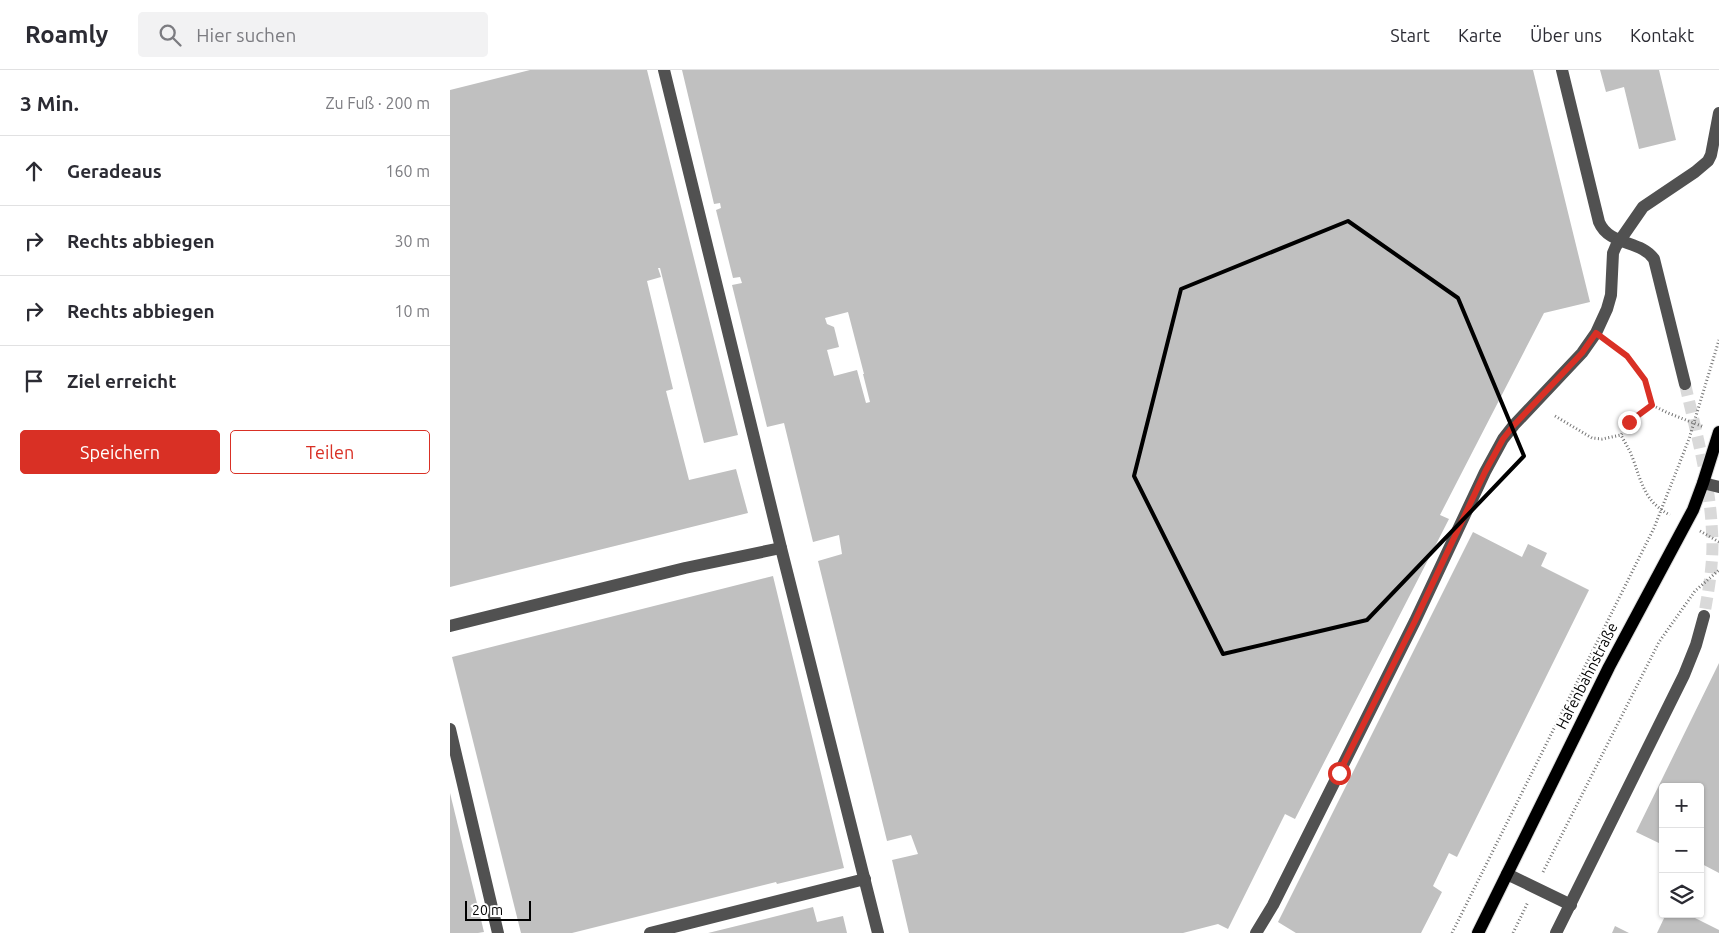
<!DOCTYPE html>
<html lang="de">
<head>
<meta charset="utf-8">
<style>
	:root { --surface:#fff; --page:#f2f2f3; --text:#2b2b33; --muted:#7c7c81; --line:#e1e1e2; --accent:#d93025 }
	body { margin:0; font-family:Ubuntu,sans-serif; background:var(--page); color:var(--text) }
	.controls { position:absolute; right:15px; bottom:15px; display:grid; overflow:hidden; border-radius:5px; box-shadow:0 1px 4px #0004 }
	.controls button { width:45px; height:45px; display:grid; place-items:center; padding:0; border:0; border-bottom:1px solid var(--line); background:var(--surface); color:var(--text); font:25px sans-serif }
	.scale { position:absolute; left:15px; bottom:12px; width:66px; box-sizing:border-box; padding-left:5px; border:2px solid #000; border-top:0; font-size:14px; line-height:18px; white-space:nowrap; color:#000; -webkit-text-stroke:4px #fff; paint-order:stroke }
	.stop { position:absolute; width:15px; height:15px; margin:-11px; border:4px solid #d93025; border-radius:50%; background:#fff }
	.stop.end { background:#d93025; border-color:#fff; box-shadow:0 1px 5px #0008 }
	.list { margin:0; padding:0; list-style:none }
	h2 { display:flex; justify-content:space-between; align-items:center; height:65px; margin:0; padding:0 20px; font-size:21px }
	h2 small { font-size:16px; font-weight:400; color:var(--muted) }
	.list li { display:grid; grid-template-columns:32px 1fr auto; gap:15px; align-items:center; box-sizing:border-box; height:70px; padding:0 20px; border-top:1px solid var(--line) }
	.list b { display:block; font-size:19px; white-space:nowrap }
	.list em { font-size:16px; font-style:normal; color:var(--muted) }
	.actions { display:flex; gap:10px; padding:15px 20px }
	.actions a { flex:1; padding:11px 0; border:1px solid var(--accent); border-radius:5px; text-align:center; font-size:18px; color:var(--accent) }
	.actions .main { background:var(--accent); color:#fff }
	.icon { flex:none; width:28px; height:28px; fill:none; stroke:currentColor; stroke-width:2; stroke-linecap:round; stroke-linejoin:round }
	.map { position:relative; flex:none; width:1269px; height:863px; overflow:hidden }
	header { display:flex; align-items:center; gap:30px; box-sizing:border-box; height:70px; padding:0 25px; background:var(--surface); border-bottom:1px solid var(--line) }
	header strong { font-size:24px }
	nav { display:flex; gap:28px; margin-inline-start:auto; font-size:18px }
	.search { width:350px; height:45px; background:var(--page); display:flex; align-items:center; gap:12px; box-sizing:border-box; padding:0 18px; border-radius:5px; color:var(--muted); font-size:19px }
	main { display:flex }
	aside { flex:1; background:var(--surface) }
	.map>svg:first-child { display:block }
</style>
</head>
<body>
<header>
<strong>Roamly</strong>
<div class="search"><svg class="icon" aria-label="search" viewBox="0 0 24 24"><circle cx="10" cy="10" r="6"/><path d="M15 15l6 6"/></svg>Hier suchen</div>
<nav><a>Start</a><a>Karte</a><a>Über uns</a><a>Kontakt</a></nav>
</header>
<main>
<aside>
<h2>3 Min.<small>Zu Fuß · 200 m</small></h2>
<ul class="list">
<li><svg class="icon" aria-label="ahead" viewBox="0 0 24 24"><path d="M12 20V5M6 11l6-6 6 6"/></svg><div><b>Geradeaus</b></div><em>160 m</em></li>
<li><svg class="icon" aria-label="right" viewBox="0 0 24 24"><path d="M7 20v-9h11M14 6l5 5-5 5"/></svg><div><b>Rechts abbiegen</b></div><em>30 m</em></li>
<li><svg class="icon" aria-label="right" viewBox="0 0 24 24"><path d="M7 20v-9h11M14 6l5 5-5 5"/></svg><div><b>Rechts abbiegen</b></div><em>10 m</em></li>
<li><svg class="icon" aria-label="arrive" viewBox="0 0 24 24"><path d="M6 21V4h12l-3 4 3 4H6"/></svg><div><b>Ziel erreicht</b></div></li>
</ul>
<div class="actions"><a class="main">Speichern</a><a>Teilen</a></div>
</aside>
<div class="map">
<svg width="1269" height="863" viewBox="0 0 1269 863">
	<rect width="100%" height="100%" fill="#fff"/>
	<g fill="#c0c0c0" fill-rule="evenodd">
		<path d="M80 0H197L288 365 254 373 210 198H208L211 207 197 211 223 319 216 321 239 410 286 399 298 443 0 517V20Z"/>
		<path d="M232 0H1083L1140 232 1094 243 990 445 999 449 845 749 835 744 778 859 768 854 733 863H459L442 790 468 784 461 765 437 771 368 491 392 484 389 465 363 472 334 353 317 357 282 215 292 213 290 207 283 208 266 140 271 138 270 133 264 134ZM398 242 414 304H413L420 332 416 333 407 300 384 306 377 280 389 277 384 257 377 254 375 248Z"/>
		<path d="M1150 0H1209L1226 70 1189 79 1174 17 1156 22Z"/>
		<path d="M1023 462 1072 487 1078 474 1097 483 1091 496 1139 520 1007 787 999 783 983 816 992 822 971 863H846L828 852Z"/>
		<path d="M323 506 394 798 327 814 326 812 122 863H71L2 587Z"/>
		<path d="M1269 593V803L1250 793V717H1213V775L1186 762Z"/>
		<path d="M0 723 34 862 28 863H0Z"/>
		<path d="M363 837 367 852 393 846 397 863H258Z"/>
		<path d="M1216 844H1237L1269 860V863H1207Z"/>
		<path d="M1165 856 1179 863H1162Z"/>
	</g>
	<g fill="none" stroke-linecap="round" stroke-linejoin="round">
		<path stroke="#d9d9d9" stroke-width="12" stroke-dasharray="12 6" stroke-linecap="butt" d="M1235 314C1246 362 1260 412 1262 462 1264 490 1259 518 1254 546"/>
		<defs>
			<path id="major" d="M1028 863 1159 597 1243 440 1253 413 1269 362"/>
		</defs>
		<use href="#major" stroke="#dbdbdb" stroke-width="14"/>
		<g stroke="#737373" stroke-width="3" stroke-dasharray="1 2.5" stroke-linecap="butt">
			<path d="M1158 272 1177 286 1195 310 1202 335 1218 343 1254 357"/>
			<path d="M1202 335 1179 352 1171 365C1175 373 1180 380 1183 389 1192 414 1195 432 1220 445"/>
			<path d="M1105 346 1142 368 1152 369 1171 365"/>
			<path d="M1250 461 1269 472"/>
			<path d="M1093 802 1209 572 1245 521 1269 500"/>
			<path d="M1002 863 1204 458 1239 369 1269 270"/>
			<path d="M1063 863 1078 832"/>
		</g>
		<g stroke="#515151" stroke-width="12">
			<path d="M214 0 331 478 428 863"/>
			<path d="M1112 0 1149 152C1159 176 1191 170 1204 189L1235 314"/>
			<path d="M1253 413 1269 417"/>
			<path d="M0 556 235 498 331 478"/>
			<path d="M0 659 48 863"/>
			<path d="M1057 804 1121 835"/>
			<path d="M200 863 415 809"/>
			<path d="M806 863 823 835 965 551 1035 402 1053 369 1064 355 1132 283 1146 263 1157 239 1161 225 1163 183 1166 176 1193 137 1245 102 1258 91 1261 85 1269 43"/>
			<path d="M1106 863 1234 605 1246 575 1254 546"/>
		</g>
		<use href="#major" stroke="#000" stroke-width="12"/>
	</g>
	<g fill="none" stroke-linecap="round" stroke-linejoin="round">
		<path stroke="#d93025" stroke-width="6" d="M889 703 965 551 1035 402 1053 369 1064 355 1132 283 1146 263 1177 286 1195 310 1202 335 1179 352"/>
	</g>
	<path fill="none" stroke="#000" stroke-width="4" stroke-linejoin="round" d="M898 151 1008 228 1074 386 917 550 773 584 684 406 731 219Z"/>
	<g text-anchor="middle" stroke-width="4" stroke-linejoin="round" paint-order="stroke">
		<g font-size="15" fill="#000" stroke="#fff">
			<text transform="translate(1137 606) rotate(-63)" y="5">Hafenbahnstraße</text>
		</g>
	</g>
</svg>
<div class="controls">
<button>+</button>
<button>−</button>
<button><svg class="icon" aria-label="layers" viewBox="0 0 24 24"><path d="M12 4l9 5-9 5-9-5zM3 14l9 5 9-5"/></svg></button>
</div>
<div class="scale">20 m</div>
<div class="stop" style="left:889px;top:703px"></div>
<div class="stop end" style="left:1179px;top:352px"></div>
</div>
</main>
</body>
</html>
